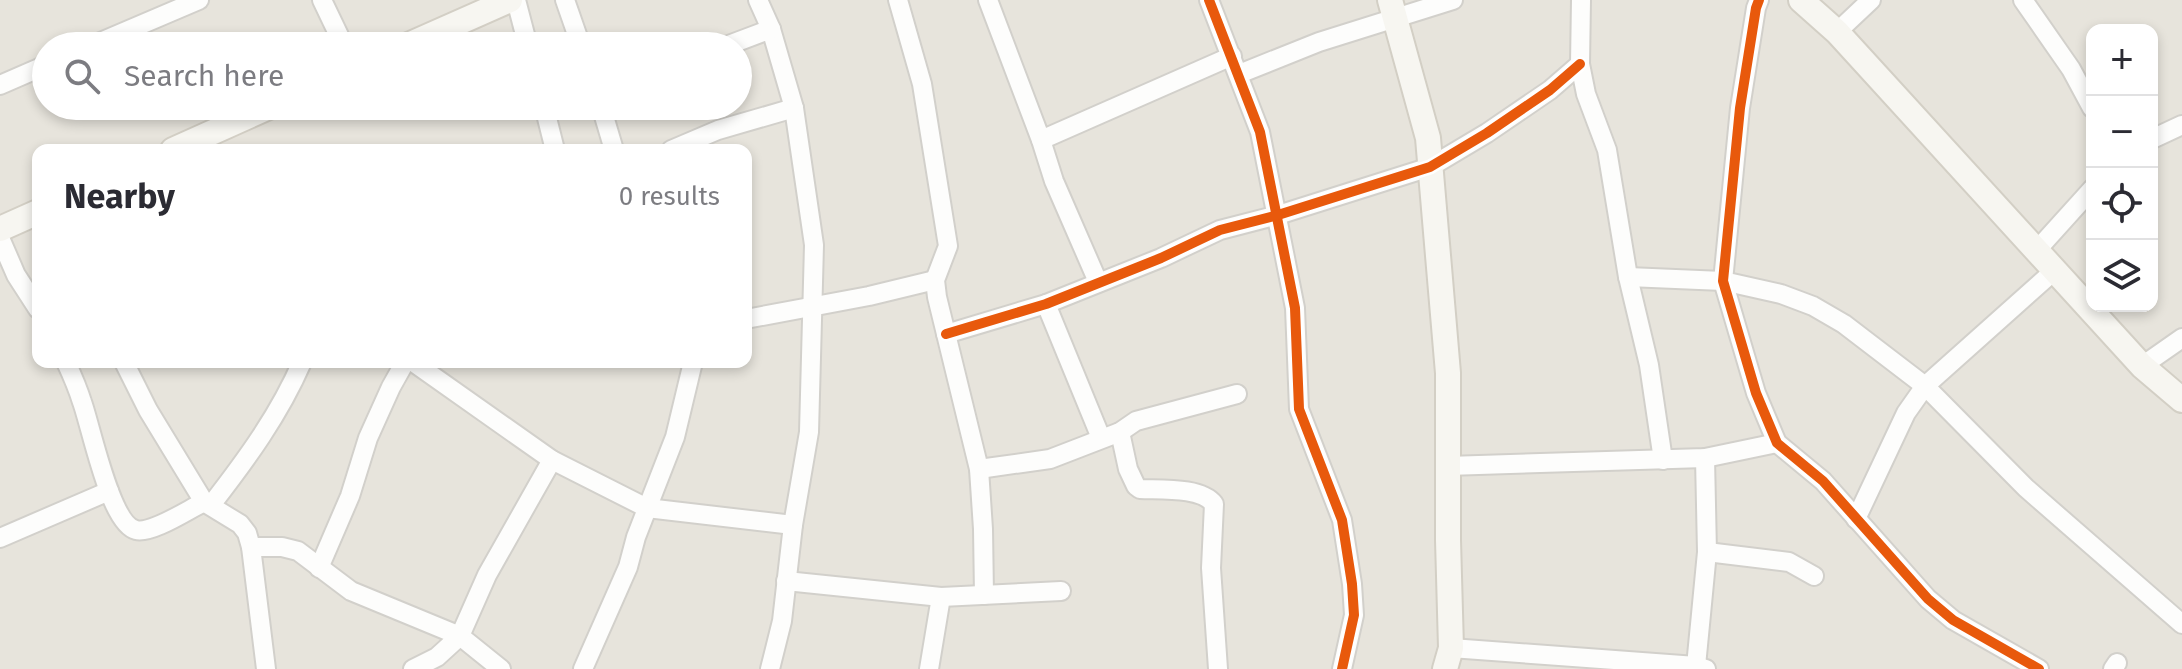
<!DOCTYPE html>
<html lang="en">
<head>
<meta charset="utf-8">
<style>
	:root { --surface:#fff; --page:#f2f2f3; --text:#2b2b33; --muted:#7c7c81; --line:#e1e1e2 }
	body { margin:0; font-family:"Fira Sans",sans-serif; background:var(--page); color:var(--text) }
	.controls { position:absolute; right:24px; top:24px; display:grid; overflow:hidden; border-radius:16px; box-shadow:0 4px 12px #0003 }
	.controls button { width:72px; height:72px; display:grid; place-items:center; padding:0; border:0; border-bottom:2px solid var(--line); background:var(--surface); color:var(--text); font:40px sans-serif }
	.list { margin:0; padding:0; list-style:none }
	h2 { display:flex; justify-content:space-between; align-items:center; height:104px; margin:0; padding:0 32px; font-size:34px }
	h2 small { font-size:26px; font-weight:400; color:var(--muted) }
	.icon { flex:none; width:44px; height:44px; fill:none; stroke:currentColor; stroke-width:2; stroke-linecap:round; stroke-linejoin:round }
	.map { position:relative; flex:none; width:2182px; height:669px; overflow:hidden }
	.search { position:absolute; background:var(--surface); box-shadow:0 4px 12px #0003; left:32px; top:32px; width:720px; height:88px; display:flex; align-items:center; gap:20px; box-sizing:border-box; padding:0 28px; border-radius:44px; color:var(--muted); font-size:30px }
	.panel { position:absolute; background:var(--surface); box-shadow:0 4px 12px #0003; left:32px; top:144px; width:720px; height:224px; border-radius:16px }
	.map>svg:first-child { display:block }
</style>
</head>
<body>
<div class="map">
<svg width="2182" height="669" viewBox="0 0 2182 669">
	<rect width="100%" height="100%" fill="#f4f2ee"/>
	<path fill="#e7e4dc" fill-rule="evenodd" d="M0 0H2182V669H0ZM2092 30H2152V306H2092ZM46 46H738V106H46ZM38 150H746V362H38Z"/>
	<g fill="none" stroke-linecap="round" stroke-linejoin="round">
		<defs>
			<g id="street">
				<path d="M322 0 344 46"/>
				<path d="M516 0 528 46"/>
				<path d="M565 0 581 46"/>
				<path d="M758 0 771 29 794 108 814 245 809 432 793 525 782 621 770 669"/>
				<path d="M898 0 922 84 948 246 935 280 937 297 979 469 983 529 984 595"/>
				<path d="M988 0 1041 140 1054 181 1098 282"/>
				<path d="M1209 0 1260 132 1295 308 1299 409 1342 520 1352 584 1354 615 1342 669"/>
				<path d="M1581 0 1580 64 1586 94 1607 150 1628 277 1649 365 1663 460"/>
				<path d="M1759 0 1756 8 1740 108 1723 281 1756 393 1777 443 1823 481 1928 599 1953 620 2039 669"/>
				<path d="M2023 0 2071 69 2092 108"/>
				<path d="M1837 32 1871 0"/>
				<path d="M91 46 199 0"/>
				<path d="M726 46 771 29"/>
				<path d="M1239 74 1319 42 1453 0"/>
				<path d="M0 85 46 65"/>
				<path d="M544 106 555 150"/>
				<path d="M601 106 614 150"/>
				<path d="M2152 139 2182 125"/>
				<path d="M1041 140 1232 56"/>
				<path d="M671 150 718 130 794 108"/>
				<path d="M0 238 16 275 38 309"/>
				<path d="M2036 251 2092 189"/>
				<path d="M1628 277 1723 281 1781 294 1813 306 1844 324 1925 386 2026 488 2182 624"/>
				<path d="M1046 304 1101 438"/>
				<path d="M746 319 869 296 935 280"/>
				<path d="M946 334 1046 304 1161 258 1220 230 1278 215 1430 167 1487 133 1550 90 1580 64"/>
				<path d="M66 362C72 375 78 389 82 402 91 426 110 524 136 530 152 534 189 509 204 502"/>
				<path d="M124 362 148 410 204 502 240 524 247 533 251 547 266 669"/>
				<path d="M413 362 552 460 647 508 793 525"/>
				<path d="M2142 366 2182 338"/>
				<path d="M1120 432 1128 469 1136 486 1140 489C1161 490 1201 487 1214 504L1211 568 1218 669"/>
				<path d="M1447 466 1705 458 1777 443"/>
				<path d="M979 469 1050 459 1120 432 1136 421 1237 394"/>
				<path d="M211 505C246 460 279 415 302 362"/>
				<path d="M1856 519 1906 413 1925 386 2055 270"/>
				<path d="M0 538 109 491"/>
				<path d="M251 547H282L298 551 351 591 460 636 501 669"/>
				<path d="M1707 552 1789 562 1814 576"/>
				<path d="M319 568 350 496 368 438 391 387 405 362"/>
				<path d="M786 581 941 597 1061 591"/>
				<path d="M1451 648 1696 666 1706 669"/>
				<path d="M1696 666 1707 552 1705 458"/>
				<path d="M413 669 437 657 460 636 487 575 552 460"/>
				<path d="M583 669 628 567 636 537 675 437 693 362"/>
				<path d="M929 669 941 597"/>
				<path d="M2113 669 2117 663"/>
			</g>
			<g id="secondary">
				<path d="M1390 0 1428 138 1448 373V540L1451 648 1445 669"/>
				<path d="M1801 0 1837 32 2142 366 2182 400"/>
				<path d="M406 46 510 0"/>
				<path d="M173 150 271 106"/>
				<path d="M0 229 38 212"/>
			</g>
		</defs>
		<use href="#street" stroke="#d2d0cb" stroke-width="22"/>
		<use href="#secondary" stroke="#d3cfc5" stroke-width="28"/>
		<use href="#street" stroke="#fdfdfc" stroke-width="18"/>
		<use href="#secondary" stroke="#f7f6f1" stroke-width="24"/>
		<defs>
			<g id="cycleway">
				<path d="M1209 0 1260 132 1295 308 1299 409 1342 520 1352 584 1354 615 1342 669"/>
				<path d="M1759 0 1756 8 1740 108 1723 281 1756 393 1777 443 1823 481 1928 599 1953 620 2039 669"/>
				<path d="M946 334 1046 304 1161 258 1220 230 1278 215 1430 167 1487 133 1550 90 1580 64"/>
			</g>
		</defs>
		<use href="#cycleway" stroke="#fff" stroke-width="15"/>
		<use href="#cycleway" stroke="#e8590c" stroke-width="10"/>
	</g>
</svg>
<div class="controls">
<button>+</button>
<button>−</button>
<button><svg class="icon" aria-label="locate" viewBox="0 0 24 24"><circle cx="12" cy="12" r="6"/><path d="M12 2v4M12 18v4M2 12h4M18 12h4"/></svg></button>
<button><svg class="icon" aria-label="layers" viewBox="0 0 24 24"><path d="M12 4l9 5-9 5-9-5zM3 14l9 5 9-5"/></svg></button>
</div>
<div class="search"><svg class="icon" aria-label="search" viewBox="0 0 24 24"><circle cx="10" cy="10" r="6"/><path d="M15 15l6 6"/></svg>Search here</div>
<section class="panel">
<h2>Nearby<small>0 results</small></h2>
<ul class="list">
</ul>
</section>
</div>
</body>
</html>
